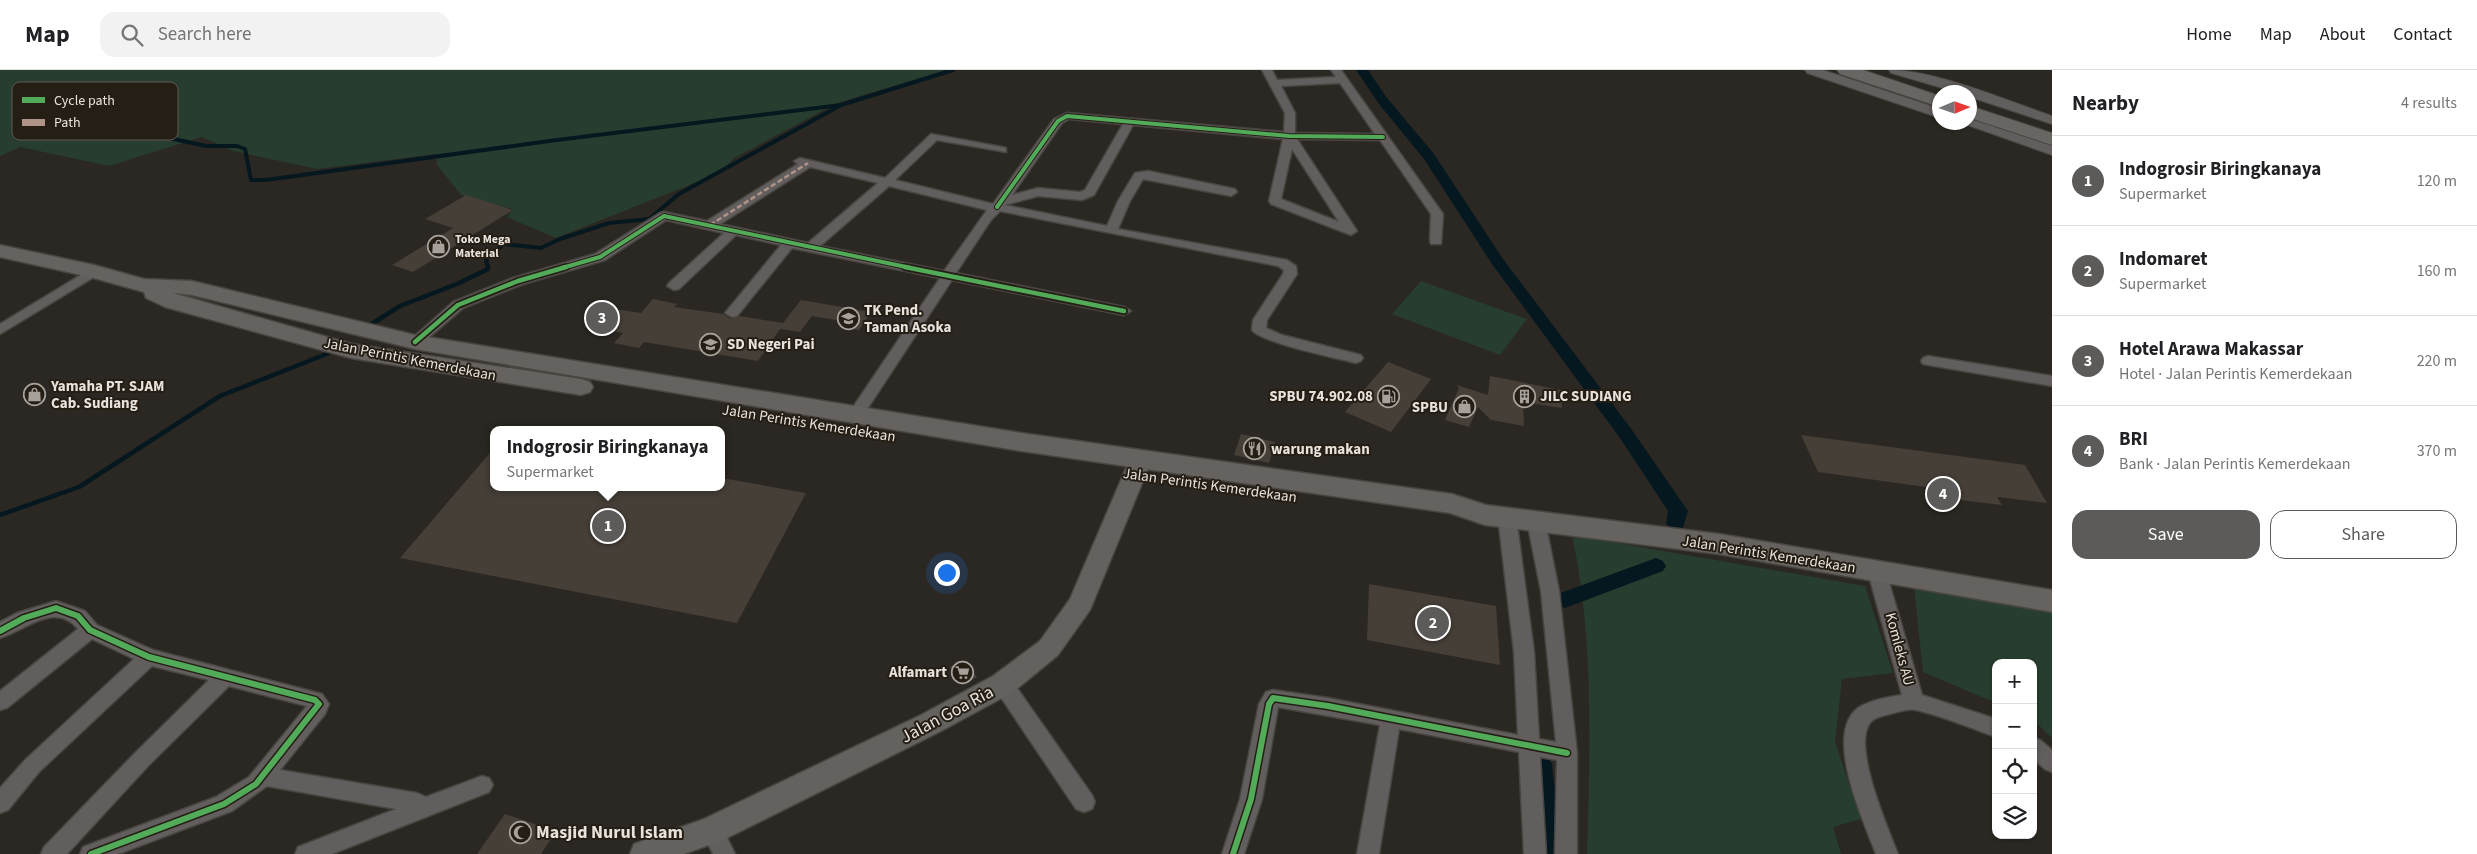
<!DOCTYPE html>
<html lang="en">
<head>
<meta charset="utf-8">
<style>
	:root { --surface:#fff; --page:#f2f2f2; --text:#202124; --muted:#757577; --line:#e0e0e0; --accent:#5c5b5a }
	body { margin:0; font-family:"Source Sans 3",sans-serif; background:var(--page); color:var(--text) }
	.controls { position:absolute; right:15px; bottom:15px; display:grid; overflow:hidden; border-radius:10px; box-shadow:0 1px 4px #0004 }
	.controls button { width:45px; height:45px; display:grid; place-items:center; padding:0; border:0; border-bottom:1px solid var(--line); background:var(--surface); color:var(--text); font:25px sans-serif }
	.compass { position:absolute; left:1932px; top:15px; width:45px; height:45px; border-radius:50%; background:var(--surface); box-shadow:0 1px 4px #0004; rotate:88deg }
	.you { position:absolute; left:946px; top:502px; width:18px; height:18px; margin:-12px; border:4px solid #fff; border-radius:50%; background:#1a73e8; box-shadow:0 0 0 8px #1a73e833 }
	.badge { display:grid; place-items:center; width:32px; height:32px; border-radius:50%; background:var(--accent); color:#fff; font-size:16px; font-weight:700 }
	.pin { position:absolute; translate:-50% -50%; border:2px solid #fff; box-shadow:0 1px 5px #0006 }
	.popup { position:absolute; left:490px; top:356px; width:235px; height:65px; box-sizing:border-box; display:grid; place-content:center; border-radius:10px; background:var(--surface); filter:drop-shadow(0 1px 4px #0005); font-size:16px; white-space:nowrap; color:var(--muted) }
	.popup b { font-size:19px; color:var(--text) }
	.popup::after { content:''; position:absolute; left:50%; top:100%; margin-left:-10px; border:10px solid transparent; border-top-color:var(--surface) }
	.list { margin:0; padding:0; list-style:none }
	h2 { display:flex; justify-content:space-between; align-items:center; height:65px; margin:0; padding:0 20px; font-size:21px }
	h2 small { font-size:16px; font-weight:400; color:var(--muted) }
	.list li { display:grid; grid-template-columns:32px 1fr auto; gap:15px; align-items:center; box-sizing:border-box; height:90px; padding:0 20px; border-top:1px solid var(--line) }
	.list b { display:block; font-size:19px; white-space:nowrap }
	.list p { margin:0; font-size:16px; white-space:nowrap; color:var(--muted) }
	.list em { font-size:16px; font-style:normal; color:var(--muted) }
	.actions { display:flex; gap:10px; padding:15px 20px }
	.actions a { flex:1; padding:11px 0; border:1px solid var(--accent); border-radius:15px; text-align:center; font-size:18px; color:var(--accent) }
	.actions .main { background:var(--accent); color:#fff }
	.icon { flex:none; width:28px; height:28px; fill:none; stroke:currentColor; stroke-width:2; stroke-linecap:round; stroke-linejoin:round }
	.map { position:relative; flex:none; width:2052px; height:784px; overflow:hidden }
	header { display:flex; align-items:center; gap:30px; box-sizing:border-box; height:70px; padding:0 25px; background:var(--surface); border-bottom:1px solid var(--line) }
	header strong { font-size:24px }
	nav { display:flex; gap:28px; margin-inline-start:auto; font-size:18px }
	.search { width:350px; height:45px; background:var(--page); display:flex; align-items:center; gap:12px; box-sizing:border-box; padding:0 18px; border-radius:15px; color:var(--muted); font-size:19px }
	main { display:flex }
	aside { flex:1; background:var(--surface) }
	.map>svg:first-child { display:block }
</style>
</head>
<body>
<header>
<strong>Map</strong>
<div class="search"><svg class="icon" aria-label="search" viewBox="0 0 24 24"><circle cx="10" cy="10" r="6"/><path d="M15 15l6 6"/></svg>Search here</div>
<nav><a>Home</a><a>Map</a><a>About</a><a>Contact</a></nav>
</header>
<main>
<div class="map">
<svg width="2052" height="784" viewBox="0 0 2052 784">
	<rect width="100%" height="100%" fill="#2b2722"/>
	<g fill="#263d2f">
		<path d="M0 0H946L837 33 734 88 722 102 556 168 507 147 513 139 461 125 437 95 436 84 317 99 233 81 202 67 109 96 20 77 0 86Z"/>
		<path d="M1421 211 1527 249 1500 285 1392 244Z"/>
		<path d="M1572 465 1865 516 1893 603 1842 609 1835 672 1861 749 1833 757 1841 784H1587C1590 678 1594 569 1572 465Z"/>
		<path d="M1914 517 2052 541V668L2033 650V593H1996V633L1923 602Z"/>
	</g>
	<g fill="none" stroke-linecap="round" stroke-linejoin="round">
		<g stroke="#06181f" stroke-width="4">
			<path d="M155 65 206 76H237L245 79 251 110H266L549 71 841 35"/>
			<path d="M488 198 486 189 504 174 541 178 560 169 609 153 649 149 679 124 841 35 953 0"/>
		</g>
		<g stroke="#06181f" stroke-width="4.5">
			<path d="M370 255 400 236 457 214 488 199V197"/>
			<path d="M0 445 79 417 220 326 329 283"/>
		</g>
		<g fill="#06181f" fill-rule="evenodd">
			<path d="M1356 0H1368L1387 28 1434 84 1503 189 1632 360 1688 441 1683 458 1676 460 1669 458 1666 453 1668 441 1620 368 1492 194 1424 89 1379 34Z"/>
			<path d="M1656 488 1663 491 1666 496 1663 501 1565 538 1558 536 1554 530 1558 524Z"/>
			<path d="M1540 683 1549 687 1552 694 1558 751 1556 784H1530L1532 751 1528 694 1531 687Z"/>
		</g>
	</g>
	<g fill="#453f37">
		<path d="M466 125 513 140 413 202 392 195 453 158 425 149Z"/>
		<path d="M653 229 677 234 674 237 723 244 731 249 739 246 783 253 801 230 871 242 859 260 845 258 848 252 812 246 800 262 780 259 758 291 644 272 639 278 614 273 623 263 584 257 600 237 641 243Z"/>
		<path d="M1388 292 1431 309 1391 362 1345 342Z"/>
		<path d="M1490 306 1561 320 1562 338 1523 332 1524 356 1491 350 1478 337 1469 357 1445 350 1459 318 1457 315 1488 325Z"/>
		<path d="M1241 364 1275 372 1269 393 1234 385Z"/>
		<path d="M1801 365 2025 395 2047 433 1997 427 2002 435 1952 429 1937 427 1933 418 1818 402Z"/>
		<path d="M494 378V417H722V408L806 423 737 553 400 488Z"/>
		<path d="M1369 514 1496 536 1500 595 1367 570Z"/>
		<path d="M964 590 977 607 963 614 950 597Z"/>
		<path d="M505 744 550 759 546 766 551 769 541 784H477Z"/>
	</g>
	<g fill="none" stroke-linecap="round" stroke-linejoin="round">
		<defs>
			<g id="minor">
				<path d="M1262 0H1272L1277 10 1336 7 1331 0H1341L1443 144 1441 174H1431L1430 171 1431 144 1380 70 1297 69 1357 161 1351 165 1271 134 1269 131 1283 69 1133 55 1094 125 1082 130 1038 126 1005 135 1107 156 1118 131 1135 103 1148 101 1235 119 1237 122 1231 126 1143 109 1130 131 1118 159 1287 190 1296 196 1297 204 1267 250 1266 258 1282 265 1361 285 1363 288 1361 291 1356 293C1337 288 1262 273 1252 260L1253 250 1283 204 1284 200 1278 196 1000 141 991 150 956 203 1124 237 1131 241 1124 245 952 210 860 350H850L847 346 940 208 792 178 737 246 732 247 725 243 781 175 736 165 679 219 674 220 667 216 669 213 724 163 666 150 605 190 523 214 463 238 420 275 415 276 408 272 453 232 513 208 595 184 660 143 664 142 707 151 798 94 794 91 800 88 885 108 931 64 1002 77 1006 78V82L937 70 895 110 993 134 1054 49 1067 43 1284 62 1285 43ZM1340 13 1375 64 1295 63V43L1281 16ZM1069 49 1123 54 1085 120 1080 122 1038 118 1012 125 1062 53ZM1292 79 1339 152 1281 129ZM810 97 878 113 808 173 720 154ZM889 116 987 140 944 201 820 176Z"/>
				<path d="M94 197 101 201 99 204 0 264V254Z"/>
				<path d="M1928 286 2052 306V316L1923 294 1921 291 1923 288Z"/>
				<path d="M1507 441 1513 443 1516 447 1534 582 1539 669 1556 672 1541 521 1527 451 1530 447 1536 445 1542 447 1545 451 1559 521 1577 683V784H1555L1557 690 1540 687 1546 784H1524L1519 682 1399 659 1379 784H1357L1380 655 1278 637 1262 729 1244 784H1222L1240 729 1259 634 1266 622 1273 620 1328 628 1518 665 1514 582 1498 447 1501 443Z"/>
				<path d="M1877 495 1883 497 1886 502 1922 625 1996 649V667C1970 658 1943 646 1916 640 1909 638 1898 642 1890 644 1883 646 1874 647 1870 653 1852 676 1888 759 1898 784H1876C1864 752 1823 664 1858 638 1870 630 1888 627 1902 625L1868 502 1871 497Z"/>
				<path d="M56 531 85 541 97 555 153 580 322 624 329 634 325 644 280 700 417 723 426 727 482 706 489 708 493 715 489 722 332 784H295L298 777 396 739 267 716 232 741 118 784H80L83 777 216 727 249 707 307 636 229 616 148 696 67 784H41L44 777 134 684 209 610 152 596 39 702 8 740 0 743V718L25 690 134 589 92 569 7 638 0 640V621L78 559C55 531 26 560 0 568V552L17 543Z"/>
				<path d="M1003 606 1010 608 1092 725 1095 732 1092 739 1084 742 1076 739 996 620 993 614 996 608Z"/>
				<path d="M2033 667 2040 670 2052 680V702L2045 699 2033 689Z"/>
				<path d="M712 750 720 753 735 784H713L701 760 704 753Z"/>
			</g>
			<g id="tertiary">
				<path d="M1805 0H1823L1940 39V48L1807 3Z"/>
				<path d="M1889 0C1935 0 2006 30 2052 46V54L1970 27V22H1956L1891 3Z"/>
				<path d="M1970 49 2052 76V85L1959 52H1970Z"/>
			</g>
			<path id="secondary" d="M1141 381 1149 384 1152 389 1090 540 1058 585 1013 622 941 661 723 770 684 784H630L634 774 704 749 921 645 993 606 1040 571 1070 529 1130 389 1133 384Z"/>
			<path id="trunk" d="M0 175 94 195 144 209 192 211 415 265 1015 362 1452 424 1486 435 1719 464 2052 520V542L1719 484 1485 455 1450 443 1015 380 415 279 192 225 173 223 352 274 581 309 590 312 593 317 590 322 581 325 351 288 165 237 146 228 144 222 90 207 0 187Z"/>
			<g id="motorway">
				<path d="M1837 0H1863L1940 26V37L1840 4Z"/>
				<path d="M1970 36 2052 63V75L1970 48Z"/>
			</g>
		</defs>
		<use href="#minor" stroke="#484541" stroke-width="3"/>
		<use href="#tertiary" stroke="#484541" stroke-width="2"/>
		<use href="#secondary" stroke="#484541" stroke-width="3"/>
		<use href="#trunk" stroke="#484541" stroke-width="3"/>
		<use href="#motorway" stroke="#484541" stroke-width="2"/>
		<use href="#minor" fill="#615e5d" fill-rule="evenodd"/>
		<use href="#tertiary" fill="#615e5d" fill-rule="evenodd"/>
		<use href="#secondary" fill="#63625e" fill-rule="evenodd"/>
		<use href="#trunk" fill="#65625f" fill-rule="evenodd"/>
		<use href="#motorway" fill="#686662" fill-rule="evenodd"/>
		<path stroke="#af9288" stroke-width="2.5" stroke-dasharray="5.5 2.5" stroke-linecap="butt" d="M710 155 808 93"/>
		<defs>
			<g id="cycleway-far2">
				<path d="M997 137 1058 51 1067 46 1289 66 1383 67"/>
				<path d="M562 198 600 187 664 146 911 198"/>
			</g>
			<g id="cycleway-far1">
				<path d="M905 197 1124 241"/>
				<path d="M415 272 458 235 518 211 566 197"/>
			</g>
			<g id="cycleway">
				<path d="M0 561 24 548 56 538 78 546 90 560 149 587 315 630 319 634 256 714 224 734 91 784"/>
				<path d="M1233 784 1251 729 1269 634 1273 628 1328 636 1567 683"/>
			</g>
		</defs>
		<use href="#cycleway-far2" stroke="#251e15" stroke-width="6"/>
		<use href="#cycleway-far1" stroke="#251e15" stroke-width="8"/>
		<use href="#cycleway" stroke="#251e15" stroke-width="9"/>
		<use href="#cycleway-far2" stroke="#51ab58" stroke-width="4"/>
		<use href="#cycleway-far1" stroke="#51ab58" stroke-width="4.5"/>
		<use href="#cycleway" stroke="#51ab58" stroke-width="6"/>
	</g>
	<defs>
		<symbol id="shop-ring" viewBox="-11 -11 22 22"><circle r="9.5" fill="#251e15" stroke="#a6a19b" stroke-width="1.5"/><path d="M-5-2.5h2.3a2.7 3.5 0 0 1 5.4 0H5L5.5 6h-11ZM-1.5-2.5h3a1.5 2.3 0 0 0-3 0Z" fill="#a6a19b"/></symbol>
		<symbol id="school-ring" viewBox="-11 -11 22 22"><circle r="9.5" fill="#251e15" stroke="#a6a19b" stroke-width="1.5"/><path d="M0-5L7-2L0 1L-7-2ZM-4 1L0 2.5L4 1V4Q0 6-4 4Z" fill="#a6a19b"/></symbol>
		<symbol id="fuel-ring" viewBox="-11 -11 22 22"><circle r="9.5" fill="#251e15" stroke="#a6a19b" stroke-width="1.5"/><path d="M-5.5-6h7V0h2V4h1.3V-2.5L3-4.5l.8-.8L6-3V5H2.5V1h-1V6h-7ZM-4.2-4.7v3.2H.2V-4.7Z" fill="#a6a19b"/></symbol>
		<symbol id="building-ring" viewBox="-11 -11 22 22"><circle r="9.5" fill="#251e15" stroke="#a6a19b" stroke-width="1.5"/><path d="M-4-6H4V6H1V3H-1V6H-4ZM-2.5-4.3h1.7v1.8h-1.7ZM.8-4.3h1.7v1.8H.8ZM-2.5-1h1.7V.8h-1.7ZM.8-1h1.7V.8H.8Z" fill="#a6a19b"/></symbol>
		<symbol id="restaurant-ring" viewBox="-11 -11 22 22"><circle r="9.5" fill="#251e15" stroke="#a6a19b" stroke-width="1.5"/><path d="M-5-6h1v4h1v-4h1v4h1v-4h1v5L-1.5 .5V6h-2V.5L-5-1ZM5-6V6H3V1.5H1.5Q1.5-4 5-6Z" fill="#a6a19b"/></symbol>
		<symbol id="supermarket-ring" viewBox="-11 -11 22 22"><circle r="9.5" fill="#251e15" stroke="#a6a19b" stroke-width="1.5"/><path d="M-6-5.5h2.5l.6 2H6L4.5 2H-2.5L-4.4-4H-6ZM-1.5 3.2a1.3 1.3 0 1 0 .1 0ZM3 3.2a1.3 1.3 0 1 0 .1 0Z" fill="#a6a19b"/></symbol>
		<symbol id="mosque-ring" viewBox="-11 -11 22 22"><circle r="9.5" fill="#251e15" stroke="#a6a19b" stroke-width="1.5"/><path d="M3.5-4.9A6 6 0 1 0 3.5 4.9A5 5 0 1 1 3.5-4.9Z" fill="#a6a19b"/></symbol>
	</defs>
	<g fill-rule="evenodd">
		<use href="#shop-ring" x="426" y="164" width="25" height="25"/>
		<use href="#school-ring" x="836" y="236" width="25" height="25"/>
		<use href="#school-ring" x="698" y="262" width="25" height="25"/>
		<use href="#shop-ring" x="22" y="312" width="25" height="25"/>
		<use href="#fuel-ring" x="1376" y="314" width="25" height="25"/>
		<use href="#building-ring" x="1512" y="314" width="25" height="25"/>
		<use href="#shop-ring" x="1452" y="324" width="25" height="25"/>
		<use href="#restaurant-ring" x="1242" y="366" width="25" height="25"/>
		<use href="#supermarket-ring" x="950" y="590" width="25" height="25"/>
		<use href="#mosque-ring" x="508" y="750" width="25" height="25"/>
	</g>
	<g text-anchor="middle" stroke-width="4" stroke-linejoin="round" paint-order="stroke">
		<g font-size="12" font-weight="bold" fill="#e8e2dc" stroke="#251e15" text-anchor="start">
			<text x="455" y="173">Toko Mega<tspan x="455" dy="14">Material</tspan></text>
		</g>
		<g font-size="15" font-weight="bold" fill="#e8e2dc" stroke="#251e15" text-anchor="start">
			<text x="864" y="245">TK Pend.<tspan x="864" dy="17">Taman Asoka</tspan></text>
			<text x="727" y="279">SD Negeri Pai</text>
			<text x="51" y="321">Yamaha PT. SJAM<tspan x="51" dy="17">Cab. Sudiang</tspan></text>
			<text x="1373" y="331" text-anchor="end">SPBU 74.902.08</text>
			<text x="1540" y="331">JILC SUDIANG</text>
			<text x="1448" y="342" text-anchor="end">SPBU</text>
			<text x="1271" y="384">warung makan</text>
			<text x="947" y="607" text-anchor="end">Alfamart</text>
		</g>
		<g font-size="15" fill="#e8e2dc" stroke="#251e15">
			<text transform="translate(410 289) rotate(11)" y="5">Jalan Perintis Kemerdekaan</text>
			<text transform="translate(809 353) rotate(9)" y="5">Jalan Perintis Kemerdekaan</text>
			<text transform="translate(1210 415) rotate(8)" y="5">Jalan Perintis Kemerdekaan</text>
			<text transform="translate(1769 484) rotate(9)" y="5">Jalan Perintis Kemerdekaan</text>
			<text transform="translate(1900 579) rotate(75)" y="5">Komleks AU</text>
		</g>
		<g font-size="18" fill="#e8e2dc" stroke="#251e15">
			<text transform="translate(947 644) rotate(-28)" y="6">Jalan Goa Ria</text>
		</g>
		<g font-size="18" font-weight="bold" fill="#e8e2dc" stroke="#251e15" text-anchor="start">
			<text x="536" y="768">Masjid Nurul Islam</text>
		</g>
	</g>
	<rect x="12" y="12" width="166" height="58" rx="8" fill="#251e15" stroke="#605951" stroke-width="1"/>
	<rect x="22" y="27" width="23" height="6" fill="#51ab58"/>
	<rect x="22" y="49" width="23" height="7" fill="#af9288"/>
	<g font-size="14" fill="#e8e2dc">
		<text x="54" y="35">Cycle path</text>
		<text x="54" y="57">Path</text>
	</g>
</svg>
<div class="controls">
<button>+</button>
<button>−</button>
<button><svg class="icon" aria-label="locate" viewBox="0 0 24 24"><circle cx="12" cy="12" r="6"/><path d="M12 2v4M12 18v4M2 12h4M18 12h4"/></svg></button>
<button><svg class="icon" aria-label="layers" viewBox="0 0 24 24"><path d="M12 4l9 5-9 5-9-5zM3 14l9 5 9-5"/></svg></button>
</div>
<svg class="compass" viewBox="-18 -18 36 36"><path d="M0-13l5 13h-10z" fill="#e53935"/><path d="M0 13l5-13h-10z" fill="#757577"/></svg>
<div class="you"></div>
<div class="pin badge" style="left:608px;top:456px">1</div>
<div class="popup"><b>Indogrosir Biringkanaya</b>Supermarket</div>
<div class="pin badge" style="left:1433px;top:553px">2</div>
<div class="pin badge" style="left:602px;top:248px">3</div>
<div class="pin badge" style="left:1943px;top:424px">4</div>
</div>
<aside>
<h2>Nearby<small>4 results</small></h2>
<ul class="list">
<li><span class="badge">1</span><div><b>Indogrosir Biringkanaya</b><p>Supermarket</p></div><em>120 m</em></li>
<li><span class="badge">2</span><div><b>Indomaret</b><p>Supermarket</p></div><em>160 m</em></li>
<li><span class="badge">3</span><div><b>Hotel Arawa Makassar</b><p>Hotel · Jalan Perintis Kemerdekaan</p></div><em>220 m</em></li>
<li><span class="badge">4</span><div><b>BRI</b><p>Bank · Jalan Perintis Kemerdekaan</p></div><em>370 m</em></li>
</ul>
<div class="actions"><a class="main">Save</a><a>Share</a></div>
</aside>
</main>
</body>
</html>
